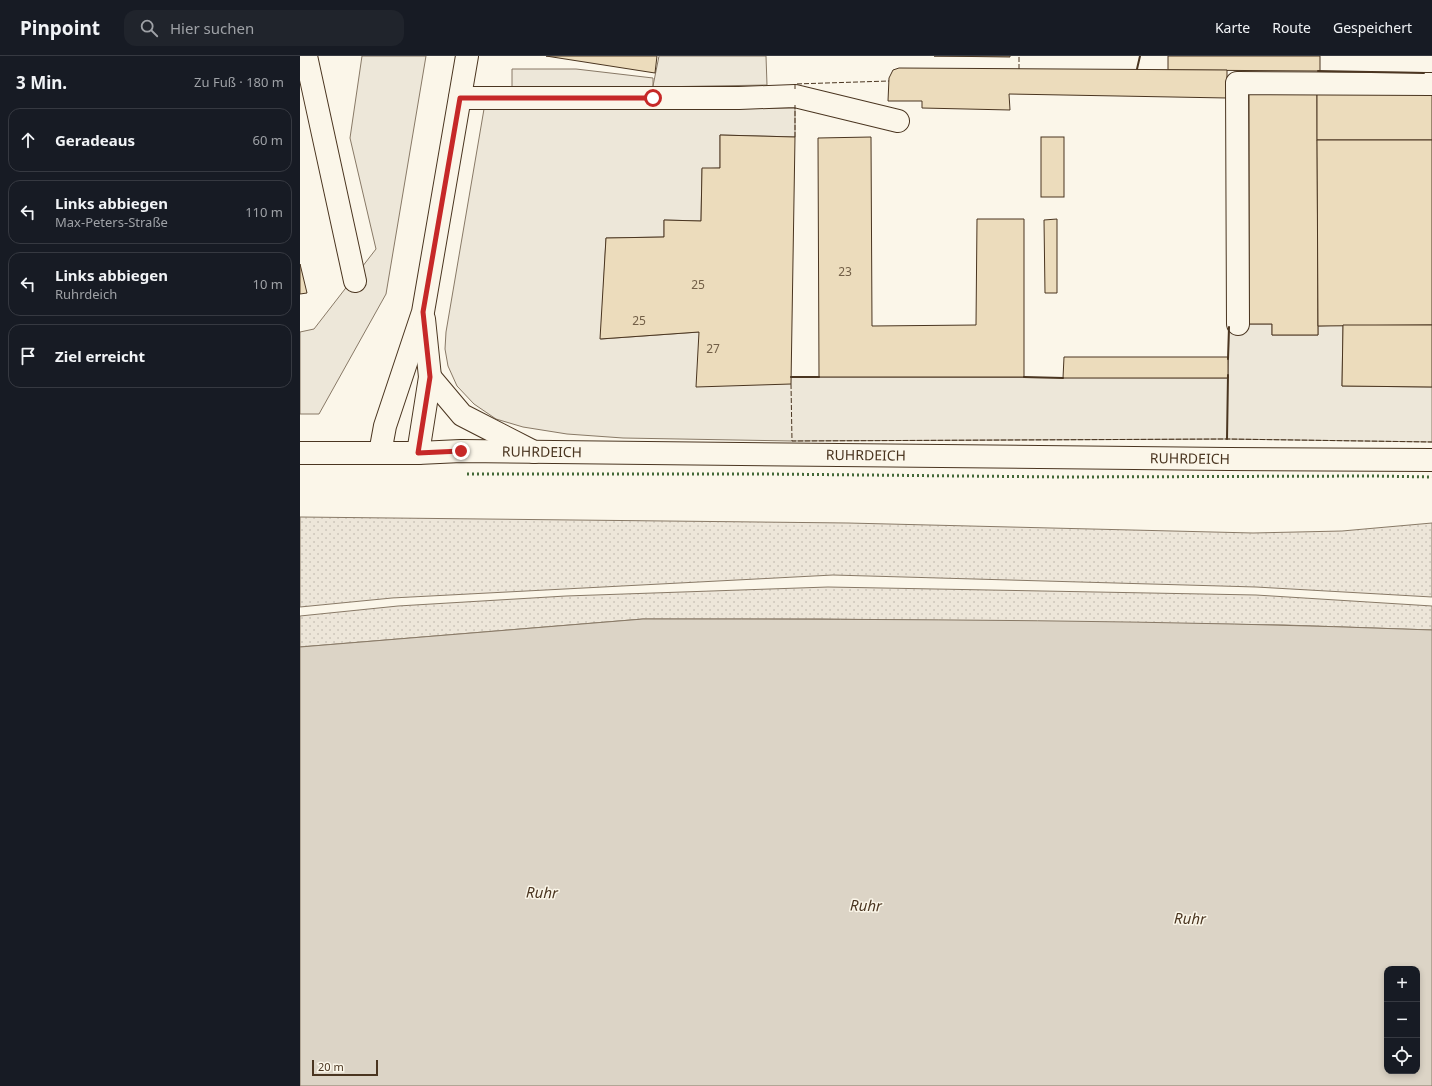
<!DOCTYPE html>
<html lang="de">
<head>
<meta charset="utf-8">
<style>
	:root { --surface:#171b24; --page:#20242c; --text:#f1f3f6; --muted:#9ea1a6; --line:#363941 }
	body { margin:0; font-family:"Noto Sans",sans-serif; background:var(--page); color:var(--text) }
	.controls { position:absolute; right:12px; bottom:12px; display:grid; overflow:hidden; border-radius:8px; box-shadow:0 2px 6px #0003 }
	.controls button { width:36px; height:36px; display:grid; place-items:center; padding:0; border:0; border-bottom:1px solid var(--line); background:var(--surface); color:var(--text); font:20px sans-serif }
	.scale { position:absolute; left:12px; bottom:10px; width:66px; box-sizing:border-box; padding-left:4px; border:2px solid #4a3520; border-top:0; font-size:11px; line-height:14px; white-space:nowrap; color:#4a3520; -webkit-text-stroke:3px #fbf6e9; paint-order:stroke }
	.stop { position:absolute; width:12px; height:12px; margin:-9px; border:3px solid #c62828; border-radius:50%; background:#fff }
	.stop.end { background:#c62828; border-color:#fff; box-shadow:0 1px 4px #0008 }
	.list { margin:0; padding:0; list-style:none }
	h2 { display:flex; justify-content:space-between; align-items:center; height:52px; margin:0; padding:0 16px; font-size:17px }
	h2 small { font-size:13px; font-weight:400; color:var(--muted) }
	.list li { display:grid; grid-template-columns:26px 1fr auto; gap:12px; align-items:center; box-sizing:border-box; height:64px; margin:0 8px 8px; padding:0 8px; border:1px solid var(--line); border-radius:12px }
	.list b { display:block; font-size:15px; white-space:nowrap }
	.list p { margin:0; font-size:13px; white-space:nowrap; color:var(--muted) }
	.list em { font-size:13px; font-style:normal; color:var(--muted) }
	.icon { flex:none; width:22px; height:22px; fill:none; stroke:currentColor; stroke-width:2; stroke-linecap:round; stroke-linejoin:round }
	.map { position:relative; flex:none; width:1132px; height:1030px; overflow:hidden }
	header { display:flex; align-items:center; gap:24px; box-sizing:border-box; height:56px; padding:0 20px; background:var(--surface); border-bottom:1px solid var(--line) }
	header strong { font-size:19px }
	nav { display:flex; gap:22px; margin-inline-start:auto; font-size:14px }
	.search { width:280px; height:36px; background:var(--page); display:flex; align-items:center; gap:10px; box-sizing:border-box; padding:0 14px; border-radius:12px; color:var(--muted); font-size:15px }
	main { display:flex }
	aside { flex:1; background:var(--surface) }
	.map>svg:first-child { display:block }
</style>
</head>
<body>
<header>
<strong>Pinpoint</strong>
<div class="search"><svg class="icon" aria-label="search" viewBox="0 0 24 24"><circle cx="10" cy="10" r="6"/><path d="M15 15l6 6"/></svg>Hier suchen</div>
<nav><a>Karte</a><a>Route</a><a>Gespeichert</a></nav>
</header>
<main>
<aside>
<h2>3 Min.<small>Zu Fuß · 180 m</small></h2>
<ul class="list">
<li><svg class="icon" aria-label="ahead" viewBox="0 0 24 24"><path d="M12 20V5M6 11l6-6 6 6"/></svg><div><b>Geradeaus</b></div><em>60 m</em></li>
<li><svg class="icon" aria-label="left" viewBox="0 0 24 24"><path d="M17 20v-9H6M10 6l-5 5 5 5"/></svg><div><b>Links abbiegen</b><p>Max-Peters-Straße</p></div><em>110 m</em></li>
<li><svg class="icon" aria-label="left" viewBox="0 0 24 24"><path d="M17 20v-9H6M10 6l-5 5 5 5"/></svg><div><b>Links abbiegen</b><p>Ruhrdeich</p></div><em>10 m</em></li>
<li><svg class="icon" aria-label="arrive" viewBox="0 0 24 24"><path d="M6 21V4h12l-3 4 3 4H6"/></svg><div><b>Ziel erreicht</b></div></li>
</ul>
</aside>
<div class="map">
<svg width="1132" height="1030" viewBox="0 0 1132 1030">
	<defs>
		<pattern id="grass-dots" width="8" height="8" patternUnits="userSpaceOnUse"><rect width="8" height="8" fill="#ede6d9"/><path d="M2 2h.1M6 6h.1" fill="none" stroke="#cdc6ba" stroke-width="1.8" stroke-linecap="round"/></pattern>
	</defs>
	<rect width="100%" height="100%" fill="#fbf6e9"/>
	<g fill="url(#grass-dots)" stroke="#887966">
		<path d="M0 461 548 467 953 477 1042 475 1132 467V541L956 531 533 519 92 542 0 551Z"/>
		<path d="M528 531 956 539 1132 550V574L984 569 519 563H343L0 591V560L98 550 266 540Z"/>
	</g>
	<g fill="#ede7d9" stroke="#887966">
		<path d="M62 0H126L86 238 19 358H0V276L14 273 76 193 50 82Z"/>
		<path d="M359 0H466L467 29 353 31 212 44V13H276L353 22V30Z"/>
		<path d="M495 52V81L420 79V112L402 113 401 165 364 164V181L306 182 301 283 399 276 491 321 928 322 929 268H972V279H1018V270L1043 269 1042 330 1132 331V386L927 383 492 385 323 382 267 378 223 371 196 363 174 348 157 330 148 310 145 293 146 276 184 53Z"/>
	</g>
	<path fill="#dcd4c6" stroke="#887966" fill-rule="evenodd" d="M343 563C606 563 869 564 1132 574V1030H0V591ZM1087 913H1117V1015H1087Z"/>
	<g fill="#ecdcbc" stroke="#4a3520">
		<path d="M246 0H357L355 17Z"/>
		<path d="M634 0H710V1Z"/>
		<path d="M868 0H1020V15L868 14Z"/>
		<path d="M599 12 927 14V42L709 38 710 54 622 52V45H588L589 22 593 14Z"/>
		<path d="M949 37 1017 38 1018 279H972V268H949Z"/>
		<rect x="1017" y="38" width="115" height="46"/>
		<path d="M420 79 495 81 491 328 396 331 399 276 300 283 306 182 364 181V164L401 165 402 112H420Z"/>
		<path d="M571 81 572 270 676 269 677 163H724V321H519L518 82Z"/>
		<rect x="741" y="81" width="23" height="60"/>
		<path d="M1017 84H1132V269L1018 270Z"/>
		<path d="M757 163V237H745L744 164Z"/>
		<path d="M0 208 7 237 0 238Z"/>
		<path d="M1043 269H1132V331L1042 330Z"/>
		<path d="M764 301H928V322H763Z"/>
	</g>
	<g fill="none" stroke-linecap="round" stroke-linejoin="round">
		<defs>
			<g id="minor">
				<path d="M6 0 55 225"/>
				<path d="M160 42H439L495 40 598 65"/>
				<path d="M938 268 937 27 1132 28"/>
				<path d="M130 321 162 359 234 396"/>
				<path d="M80 397 85 370 123 256 167 0"/>
				<path d="M118 397 130 321 124 263"/>
			</g>
			<g id="major">
				<path id="s1" d="M0 397H118L161 395 928 403 1132 404"/>
			</g>
		</defs>
		<use href="#minor" stroke="#4a3520" stroke-width="24"/>
		<use href="#major" stroke="#4a3520" stroke-width="24"/>
		<use href="#minor" stroke="#fbf6e9" stroke-width="22"/>
		<use href="#major" stroke="#fbf6e9" stroke-width="22"/>
		<path stroke="#436837" stroke-width="3" stroke-dasharray="2 3" stroke-linecap="butt" d="M167 418H466L763 421 1073 420 1132 421"/>
		<g stroke="#4a3520" stroke-width="1" stroke-dasharray="5 2" stroke-linecap="butt">
			<path d="M719 13V0"/>
			<path d="M495 33V28L589 25"/>
			<path d="M495 81V49"/>
			<path d="M491 328 492 385 927 383 1132 386"/>
		</g>
		<g stroke="#4a3520" stroke-width="2">
			<path d="M837 13 840 0"/>
			<path d="M1018 15 1124 17"/>
			<path d="M928 303 929 271"/>
			<path d="M491 321H519"/>
			<path d="M724 321 763 322"/>
			<path d="M927 383 928 319"/>
		</g>
	</g>
	<g fill="none" stroke-linecap="round" stroke-linejoin="round">
		<path stroke="#c62828" stroke-width="5" d="M161 395 118 397 130 321 123 256 160 42H353"/>
	</g>
	<g text-anchor="middle" stroke-width="3" stroke-linejoin="round" paint-order="stroke">
		<g font-size="12" fill="#725f47">
			<text x="545" y="220">23</text>
			<text x="398" y="233">25</text>
			<text x="339" y="269">25</text>
			<text x="413" y="297">27</text>
		</g>
		<g font-size="14" fill="#4a3520" stroke="#fbf6e9">
			<text dy="5" stroke="none"><textPath href="#s1" startOffset="242">RUHRDEICH</textPath></text>
			<text dy="5" stroke="none"><textPath href="#s1" startOffset="566">RUHRDEICH</textPath></text>
			<text dy="5" stroke="none"><textPath href="#s1" startOffset="890">RUHRDEICH</textPath></text>
		</g>
		<g font-size="15" font-style="italic" fill="#4a3520" stroke="#fbf6e9">
			<text transform="translate(242 837) rotate(2)" y="5">Ruhr</text>
			<text transform="translate(566 850) rotate(2)" y="5">Ruhr</text>
			<text transform="translate(890 863) rotate(2)" y="5">Ruhr</text>
		</g>
	</g>
</svg>
<div class="controls">
<button>+</button>
<button>−</button>
<button><svg class="icon" aria-label="locate" viewBox="0 0 24 24"><circle cx="12" cy="12" r="6"/><path d="M12 2v4M12 18v4M2 12h4M18 12h4"/></svg></button>
</div>
<div class="scale">20 m</div>
<div class="stop" style="left:353px;top:42px"></div>
<div class="stop end" style="left:161px;top:395px"></div>
</div>
</main>
</body>
</html>
